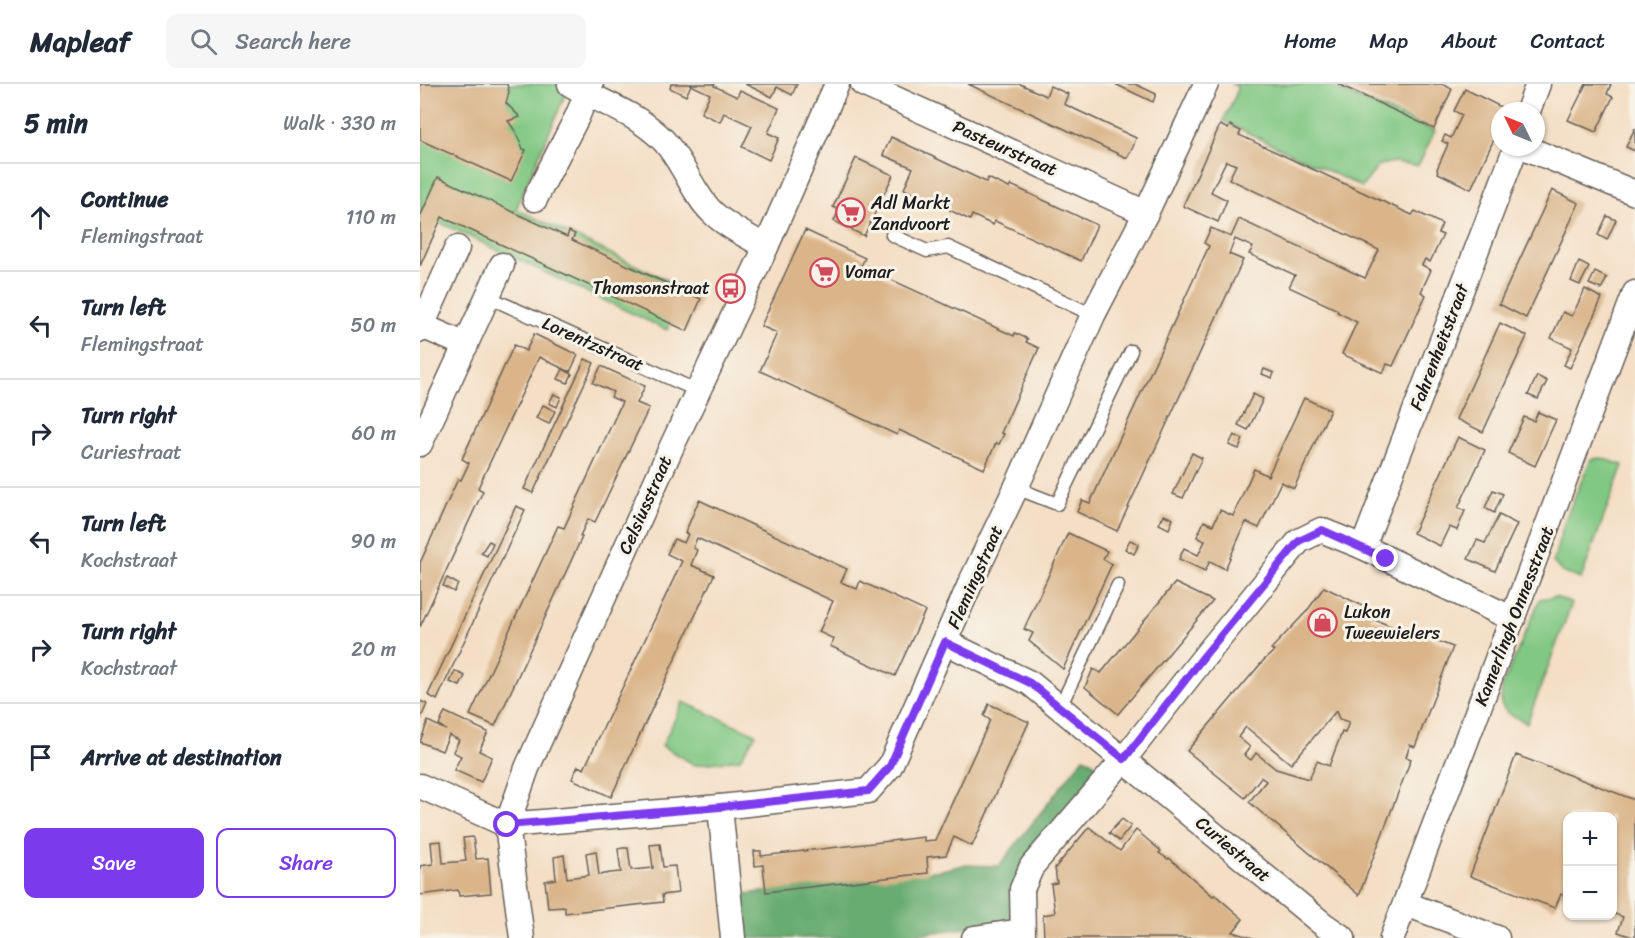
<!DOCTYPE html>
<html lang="en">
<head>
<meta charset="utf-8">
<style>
	:root { --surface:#fff; --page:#f6f6f7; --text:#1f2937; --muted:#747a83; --line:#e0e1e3; --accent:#7c3aed }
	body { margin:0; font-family:Sriracha,sans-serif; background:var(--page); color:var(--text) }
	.controls { position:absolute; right:18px; bottom:18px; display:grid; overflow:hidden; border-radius:12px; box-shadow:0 2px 4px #0004 }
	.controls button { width:54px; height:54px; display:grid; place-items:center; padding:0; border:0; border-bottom:2px solid var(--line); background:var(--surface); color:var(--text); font:30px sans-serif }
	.compass { position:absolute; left:1071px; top:18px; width:54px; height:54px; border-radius:50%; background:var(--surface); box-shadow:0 2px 4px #0004; rotate:313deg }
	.stop { position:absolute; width:18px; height:18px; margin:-14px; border:4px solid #7c3aed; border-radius:50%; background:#fff }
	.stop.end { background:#7c3aed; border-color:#fff; box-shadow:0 2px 6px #0008 }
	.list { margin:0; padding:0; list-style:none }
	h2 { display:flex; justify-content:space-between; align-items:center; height:78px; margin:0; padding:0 24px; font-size:26px }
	h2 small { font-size:20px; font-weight:400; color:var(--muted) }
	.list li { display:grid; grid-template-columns:39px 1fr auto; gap:18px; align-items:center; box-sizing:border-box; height:108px; padding:0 24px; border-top:2px solid var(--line) }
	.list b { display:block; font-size:22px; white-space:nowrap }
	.list p { margin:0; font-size:20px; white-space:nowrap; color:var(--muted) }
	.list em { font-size:20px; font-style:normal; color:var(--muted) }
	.actions { display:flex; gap:12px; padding:18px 24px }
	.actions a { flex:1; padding:14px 0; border:2px solid var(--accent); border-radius:12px; text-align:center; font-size:21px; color:var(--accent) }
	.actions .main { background:var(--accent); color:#fff }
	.icon { flex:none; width:33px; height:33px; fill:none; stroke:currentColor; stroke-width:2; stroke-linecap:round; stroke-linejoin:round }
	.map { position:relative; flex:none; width:1215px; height:854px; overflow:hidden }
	header { display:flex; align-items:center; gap:36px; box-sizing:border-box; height:84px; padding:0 30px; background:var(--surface); border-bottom:2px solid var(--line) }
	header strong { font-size:28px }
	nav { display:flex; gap:33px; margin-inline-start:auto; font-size:21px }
	.search { width:420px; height:54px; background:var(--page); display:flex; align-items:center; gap:15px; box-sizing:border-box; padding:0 21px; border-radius:12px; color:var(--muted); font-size:22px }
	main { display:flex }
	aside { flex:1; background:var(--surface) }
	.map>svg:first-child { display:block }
</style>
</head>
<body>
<header>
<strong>Mapleaf</strong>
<div class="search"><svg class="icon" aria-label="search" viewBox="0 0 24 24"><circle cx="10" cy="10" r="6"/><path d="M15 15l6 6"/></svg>Search here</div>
<nav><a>Home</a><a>Map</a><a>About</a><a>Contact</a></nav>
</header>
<main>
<aside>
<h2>5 min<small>Walk · 330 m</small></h2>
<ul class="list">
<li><svg class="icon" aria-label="ahead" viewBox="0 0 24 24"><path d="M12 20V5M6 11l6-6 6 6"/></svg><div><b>Continue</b><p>Flemingstraat</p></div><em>110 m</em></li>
<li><svg class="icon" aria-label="left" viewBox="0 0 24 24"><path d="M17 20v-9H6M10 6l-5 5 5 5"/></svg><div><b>Turn left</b><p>Flemingstraat</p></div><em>50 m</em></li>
<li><svg class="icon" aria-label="right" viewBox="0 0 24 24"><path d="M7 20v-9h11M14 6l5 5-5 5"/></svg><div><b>Turn right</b><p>Curiestraat</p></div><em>60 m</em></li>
<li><svg class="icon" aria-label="left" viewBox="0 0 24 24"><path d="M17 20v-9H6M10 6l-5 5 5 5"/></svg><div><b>Turn left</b><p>Kochstraat</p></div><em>90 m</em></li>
<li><svg class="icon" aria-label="right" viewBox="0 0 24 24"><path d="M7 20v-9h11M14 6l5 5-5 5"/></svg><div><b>Turn right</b><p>Kochstraat</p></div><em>20 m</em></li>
<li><svg class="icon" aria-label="arrive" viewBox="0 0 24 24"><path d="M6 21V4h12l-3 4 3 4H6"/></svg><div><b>Arrive at destination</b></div></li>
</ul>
<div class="actions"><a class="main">Save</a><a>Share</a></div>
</aside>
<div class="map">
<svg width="1215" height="854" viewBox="0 0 1215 854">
	<rect width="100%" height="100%" fill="#f7f3e8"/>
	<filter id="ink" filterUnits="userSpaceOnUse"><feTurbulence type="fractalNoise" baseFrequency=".0167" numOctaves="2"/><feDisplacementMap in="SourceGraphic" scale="12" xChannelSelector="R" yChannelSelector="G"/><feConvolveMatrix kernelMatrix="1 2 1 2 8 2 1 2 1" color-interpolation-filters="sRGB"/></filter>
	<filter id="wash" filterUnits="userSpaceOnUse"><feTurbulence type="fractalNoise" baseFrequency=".008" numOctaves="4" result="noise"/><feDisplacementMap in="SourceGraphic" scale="24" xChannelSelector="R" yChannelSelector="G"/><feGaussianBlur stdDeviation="1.35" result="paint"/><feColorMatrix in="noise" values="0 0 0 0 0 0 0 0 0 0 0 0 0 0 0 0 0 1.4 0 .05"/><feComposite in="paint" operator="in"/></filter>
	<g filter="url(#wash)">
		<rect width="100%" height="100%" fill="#f4dfc6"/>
		<g fill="#81c883" stroke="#4e7250" stroke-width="1.5">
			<path d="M0 0H150L96 125 266 205 247 246 10 134 0 155Z"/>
			<path d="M811 0H905L1015 47 998 82 975 78 959 81 942 103 803 37 816 10 817 2Z"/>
			<path d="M1181 374 1203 381 1161 495 1142 488 1133 478 1145 436 1171 375Z"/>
			<path d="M1135 513 1152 519 1107 639 1087 629 1081 620 1082 603 1120 515Z"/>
			<path d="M263 618 336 650 320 675 275 681 242 662Z"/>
		</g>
		<path fill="#68ac71" stroke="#426446" stroke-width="1.5" d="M664 673 682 684 594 835 588 839 466 854H322L317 811 522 786 543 781 579 782Z"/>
		<g id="blocks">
			<g fill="#dab58a" fill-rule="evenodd">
				<path d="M0 0H87L89 8 86 19 100 33 88 37 96 48 103 65 106 66 91 97 0 56Z"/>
				<path d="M251 0H295L294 2 317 13 320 6 359 24 348 49 359 54 349 76 322 63 332 42 304 29 300 38 281 29 290 10 271 1 266 12 250 4Z"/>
				<path d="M325 0H377L372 11 357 3 352 13Z"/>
				<path d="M548 0H600L626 12 630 2 648 10 644 20 716 54 713 63 707 74Z"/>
				<path d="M695 0H715L736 10 733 18Z"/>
				<path d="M918 0H1022L1032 5 1014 45Z"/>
				<path d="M1166 0H1191L1187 10 1193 13 1176 48 1148 36Z"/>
				<path d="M1045 5 1085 25 1086 27H1080V42L1051 105 1018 89 1017 85 1028 60 1022 57 1025 51 1031 54 1042 31 1034 27Z"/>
				<path d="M800 41 808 45 810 41 815 44 821 47 819 51 992 131 995 127 1022 140 1018 149 1023 151 1010 178 1005 175 1002 181 1011 186 1001 208 1006 211 973 282 967 280 963 289 922 270 937 238 917 228 918 226 869 203 875 191 829 170 833 163 815 155 809 170 823 176 697 447 657 428 662 416 670 419 789 162 784 159 791 144 811 153 819 135 945 194 959 166 809 95 816 81 806 77 791 108 807 116 798 138 763 122Z"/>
				<path d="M1215 44V67L1206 63Z"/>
				<path d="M471 53 566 98 568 94 589 104 591 101 677 141 661 177 575 137 573 141 552 131 550 136 529 126 531 121 517 114 514 119 484 105 493 84 463 71Z"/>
				<path d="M436 74 473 91 444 152 414 137 419 126 413 123Z"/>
				<path d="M18 93 147 153 149 147 155 150 152 156 281 215 267 247 22 133 0 182V133Z"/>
				<path d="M1132 106 1159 119 1106 234 1079 220Z"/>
				<path d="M1187 132 1196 136 1187 156 1178 151Z"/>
				<path d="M385 146 445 174 441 182 447 185 448 182 464 190 463 192 594 252 595 249 608 255 606 258 619 264 581 349 584 350 579 360 576 359 564 385 479 346 477 351 340 287 357 249 341 242Z"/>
				<path d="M1159 178 1169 183 1160 201 1151 197Z"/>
				<path d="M1175 188 1187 194 1181 205 1169 200Z"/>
				<path d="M1165 205 1182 214 1150 284 1144 281 1152 264 1131 254 1143 228 1152 232Z"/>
				<path d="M1080 239 1107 252 1063 348 1036 335Z"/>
				<path d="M114 250 158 271 150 288 119 273 58 404 63 407 0 543V479L38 395 41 396 49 379 42 375 94 261 106 267Z"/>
				<path d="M165 275 174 279 113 409 104 405Z"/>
				<path d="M181 282 225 302 217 319 229 324 175 438 168 435 160 452 162 453 75 642 50 631 138 442 144 444 202 318 191 313 193 308 173 299Z"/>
				<path d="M143 285 152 290 148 299 138 295Z"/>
				<path d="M844 285 854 289 852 294 842 290Z"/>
				<path d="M1117 292 1127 297 1118 315 1108 311Z"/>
				<path d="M134 310 141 313 137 323 129 319Z"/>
				<path d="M833 310 843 315 828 346 818 341Z"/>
				<path d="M884 314 910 326 874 404 861 398 839 444 826 438 805 485 790 477 785 487 759 475 764 464 778 471 785 457 777 453 784 437 793 441 800 426 813 432 834 385 848 392Z"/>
				<path d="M123 321 135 327 129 340 116 334Z"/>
				<path d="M1118 328 1136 336 1115 382 1088 369 1104 333 1114 337Z"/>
				<path d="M814 351 823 355 819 365 809 361Z"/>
				<path d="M1038 353 1065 366 1038 424 1045 427 1037 446 1029 443 1020 462 993 449Z"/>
				<path d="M772 369 782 374 763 414 753 410Z"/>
				<path d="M1073 406 1083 410 1074 429 1065 424Z"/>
				<path d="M279 416 427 485 421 498 437 505 440 497 505 527 475 592 410 562 414 555 399 548 413 517 277 454 273 464 277 466 271 481 294 491 191 713 152 695 158 682 164 685 262 477 247 470 254 455 264 459 268 450 265 449Z"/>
				<path d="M96 422 105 426 17 616 8 611Z"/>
				<path d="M744 431 753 435 749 445 739 440Z"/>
				<path d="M1079 431 1097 440 1075 487 1048 475 1057 456 1065 459Z"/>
				<path d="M648 449 687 467 683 475 692 480 643 585 609 557 613 549 604 545Z"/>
				<path d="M710 456 719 460 714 470 705 465Z"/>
				<path d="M69 457 73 459 67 472 61 469Z"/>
				<path d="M27 494 38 500 34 508 23 502Z"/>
				<path d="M755 499 793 517 698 630 665 603 673 585 681 589Z"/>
				<path d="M904 503 953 527 950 534 976 544 977 542 1033 563 995 663 990 661 986 673 991 675 939 811 829 718 846 697 841 693 825 714 767 667 843 577 854 567 851 565 887 527ZM916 627 919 635 929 638 925 649 922 648 909 682 897 677 889 695 856 685 836 669 831 676 824 671 830 663 818 653 826 643 871 680Z"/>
				<path d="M35 587 45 592 40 602 30 598Z"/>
				<path d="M0 617 7 620 0 636Z"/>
				<path d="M569 620 609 638 552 762 534 753 526 771 507 773 508 789 346 808 343 781 335 782 334 767H341V772L504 753V757L515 756 570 636 564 632Z"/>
				<path d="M25 628 68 648 59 667 72 673 61 698 34 686 41 672 33 668 39 656 29 651 22 667 0 658 8 637 26 646 19 641Z"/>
				<path d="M1096 671 1215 716V854L1198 848 1203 833 1192 829V732H1148V812L1141 810 1135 824 1050 792Z"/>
				<path d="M702 735 711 742 699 757 689 749Z"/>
				<path d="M669 743 700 767 716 746 741 767 739 769 748 775 749 774 793 812 795 811 823 835 813 848 833 854H624L623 831 635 829 631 800 637 799 635 784Z"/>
				<path d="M53 753 56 775 68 774 71 809 39 812 38 806 0 811V782L13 780 11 758 21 757 23 779 35 778 46 777 43 754Z"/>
				<path d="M240 760 243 783 255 782 258 809 242 811 243 818 162 827 145 829V823L128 824 125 797 136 795 134 773 144 771 147 794 169 791 166 769 176 767 179 791 190 789 201 788 198 765 203 764H208L211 786 233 784 230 761Z"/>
			</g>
		</g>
	</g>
	<g filter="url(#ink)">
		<use href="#blocks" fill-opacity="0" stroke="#686058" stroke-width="1.5"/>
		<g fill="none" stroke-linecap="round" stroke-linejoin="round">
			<defs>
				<g id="service">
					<path d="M472 151 507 167 528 163 673 231"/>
					<path d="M68 213 278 307"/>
					<path d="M596 404 637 420 711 267"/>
					<path d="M640 623 698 501"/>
				</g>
				<g id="minor">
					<path d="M150 0C181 19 217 29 243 56 263 77 273 110 292 128 307 143 328 152 346 163"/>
					<path d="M443 0 726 129"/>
					<path d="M1108 27 1118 0"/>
					<path d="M1104 63 1215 109"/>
					<path d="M115 115 157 33 171 0"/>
					<path d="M2 242 46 261"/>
					<path d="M0 246 37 164"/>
					<path d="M0 360 82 181"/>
					<path d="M943 463 1096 63"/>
					<path d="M525 558 610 599 904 841 923 854"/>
					<path d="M0 702 87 741 300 723 448 707 470 682 550 500 596 404 673 231 726 129 786 0"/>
					<path d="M300 723 313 854"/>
					<path d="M986 820 1077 854"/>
					<path d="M102 854 87 741 107 684 252 362 346 163 417 0"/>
					<path d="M554 854 602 847"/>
					<path d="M603 854 602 805 612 782 704 675 785 572 879 457 901 446 943 463 1093 535"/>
					<path d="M972 854 1215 209"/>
				</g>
			</defs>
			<use href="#service" stroke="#686058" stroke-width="15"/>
			<use href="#minor" stroke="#686058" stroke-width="27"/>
			<use href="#service" stroke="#fff" stroke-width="12"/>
			<use href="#minor" stroke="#fff" stroke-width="24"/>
		</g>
	</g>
	<g fill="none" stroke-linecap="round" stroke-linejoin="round" filter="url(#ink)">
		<path stroke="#7c3aed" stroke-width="8" d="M87 741 300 723 448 707 470 682 525 558 610 599 704 675 784 572 879 457 902 446 966 475"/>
	</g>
	<defs>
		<symbol id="supermarket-ring" viewBox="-11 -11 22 22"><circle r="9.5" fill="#f7f3e8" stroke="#d1495b" stroke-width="1.5"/><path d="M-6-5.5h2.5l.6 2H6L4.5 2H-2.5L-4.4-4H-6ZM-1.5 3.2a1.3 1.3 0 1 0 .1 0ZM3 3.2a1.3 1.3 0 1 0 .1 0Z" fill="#d1495b"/></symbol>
		<symbol id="bus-ring" viewBox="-11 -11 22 22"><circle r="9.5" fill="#f7f3e8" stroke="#d1495b" stroke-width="1.5"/><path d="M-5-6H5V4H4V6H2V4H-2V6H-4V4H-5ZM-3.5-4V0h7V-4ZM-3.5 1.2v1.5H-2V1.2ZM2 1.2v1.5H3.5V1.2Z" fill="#d1495b"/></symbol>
		<symbol id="shop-ring" viewBox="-11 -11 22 22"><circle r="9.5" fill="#f7f3e8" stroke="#d1495b" stroke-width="1.5"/><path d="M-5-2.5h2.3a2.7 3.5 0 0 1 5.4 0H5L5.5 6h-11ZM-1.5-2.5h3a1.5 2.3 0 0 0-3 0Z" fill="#d1495b"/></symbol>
	</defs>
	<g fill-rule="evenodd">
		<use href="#supermarket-ring" x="414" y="112" width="33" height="33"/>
		<use href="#supermarket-ring" x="388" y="172" width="33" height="33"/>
		<use href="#bus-ring" x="294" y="188" width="33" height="33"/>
		<use href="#shop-ring" x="886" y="522" width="33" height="33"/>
	</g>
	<g text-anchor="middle" stroke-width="6" stroke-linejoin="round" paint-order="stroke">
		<g font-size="18" fill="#1c1c1c" stroke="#f7f3e8">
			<text transform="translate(585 64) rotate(24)" y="6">Pasteurstraat</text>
			<text transform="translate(173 260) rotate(24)" y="6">Lorentzstraat</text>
			<text transform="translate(1019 263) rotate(-69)" y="6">Fahrenheitstraat</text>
			<text transform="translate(225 421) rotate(-66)" y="6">Celsiusstraat</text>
			<text transform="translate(555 493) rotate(-66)" y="6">Flemingstraat</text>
			<text transform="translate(1094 532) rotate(-69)" y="6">Kamerlingh Onnesstraat</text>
			<text transform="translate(813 765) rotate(40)" y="6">Curiestraat</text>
		</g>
		<g font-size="18" fill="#1c1c1c" stroke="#f7f3e8" text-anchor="start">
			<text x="451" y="125">Adl Markt<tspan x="451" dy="21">Zandvoort</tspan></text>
			<text x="425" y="194">Vomar</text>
			<text x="290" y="210" text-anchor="end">Thomsonstraat</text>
			<text x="924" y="534">Lukon<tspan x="924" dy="21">Tweewielers</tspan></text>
		</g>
	</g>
</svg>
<div class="controls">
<button>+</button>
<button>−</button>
</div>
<svg class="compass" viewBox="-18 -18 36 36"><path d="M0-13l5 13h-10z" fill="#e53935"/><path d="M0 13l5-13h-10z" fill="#747a83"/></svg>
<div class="stop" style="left:87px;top:741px"></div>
<div class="stop end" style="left:966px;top:475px"></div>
</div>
</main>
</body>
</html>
